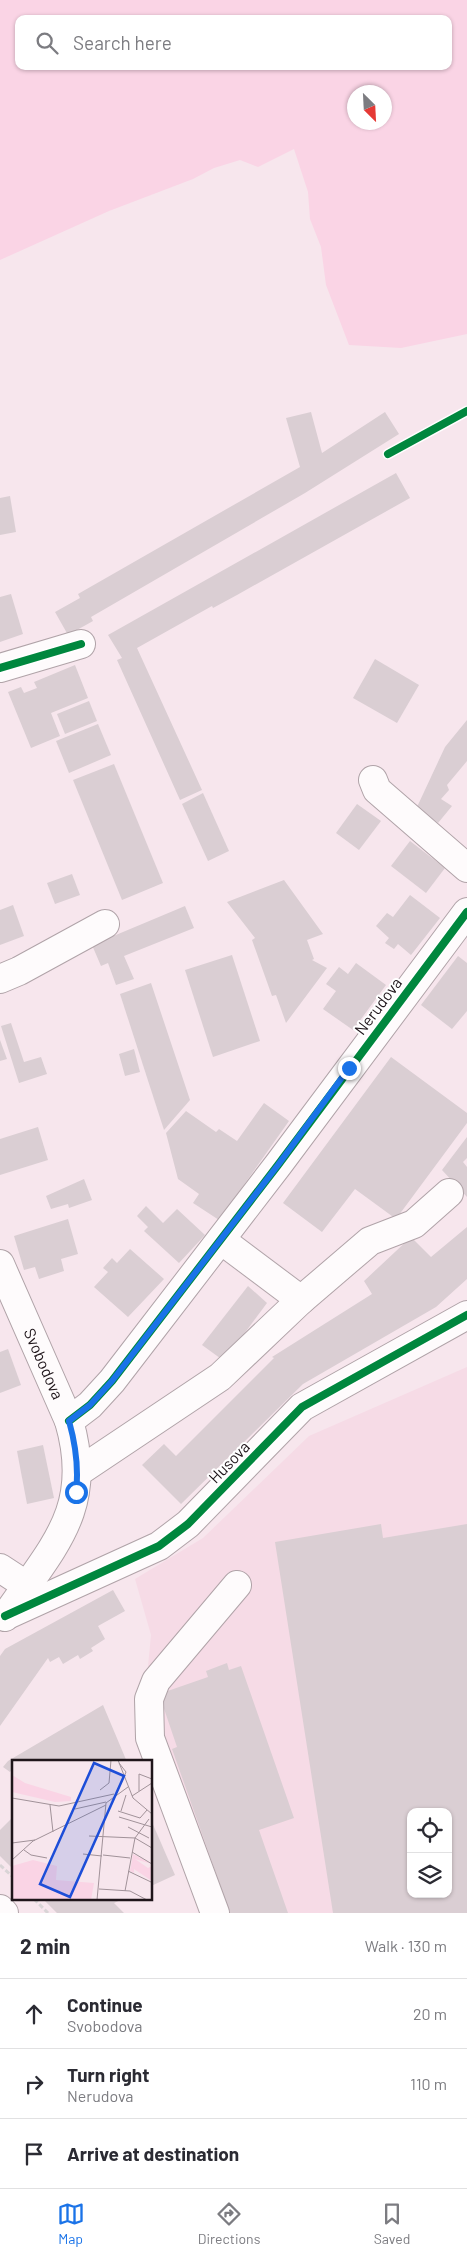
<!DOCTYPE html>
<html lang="en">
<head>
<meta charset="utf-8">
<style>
	:root { --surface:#fff; --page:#f7f7f7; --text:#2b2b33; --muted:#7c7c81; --line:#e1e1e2; --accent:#1a73e8 }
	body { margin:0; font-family:Barlow,sans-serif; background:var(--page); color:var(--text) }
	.controls { position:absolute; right:15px; bottom:15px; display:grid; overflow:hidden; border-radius:10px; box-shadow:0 1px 4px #0004 }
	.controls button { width:45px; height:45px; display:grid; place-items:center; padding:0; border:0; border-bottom:1px solid var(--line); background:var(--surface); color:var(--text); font:25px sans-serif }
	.compass { position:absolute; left:347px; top:85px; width:45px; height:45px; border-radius:50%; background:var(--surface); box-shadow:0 1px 4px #0004; rotate:156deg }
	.stop { position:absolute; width:15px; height:15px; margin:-11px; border:4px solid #1a73e8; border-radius:50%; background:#fff }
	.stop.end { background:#1a73e8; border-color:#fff; box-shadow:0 1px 5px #0008 }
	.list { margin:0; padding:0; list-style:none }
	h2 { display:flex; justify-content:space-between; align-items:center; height:65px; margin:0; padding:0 20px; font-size:21px }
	h2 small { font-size:16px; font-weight:400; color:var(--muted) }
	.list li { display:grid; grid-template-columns:32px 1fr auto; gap:15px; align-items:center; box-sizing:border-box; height:70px; padding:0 20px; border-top:1px solid var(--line) }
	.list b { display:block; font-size:19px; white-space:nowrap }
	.list p { margin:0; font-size:16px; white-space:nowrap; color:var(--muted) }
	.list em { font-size:16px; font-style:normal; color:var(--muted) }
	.icon { flex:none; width:28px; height:28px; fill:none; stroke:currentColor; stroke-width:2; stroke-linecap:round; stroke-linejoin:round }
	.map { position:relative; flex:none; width:467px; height:1913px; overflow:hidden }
	.search { position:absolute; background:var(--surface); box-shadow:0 1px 4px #0004; left:15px; right:15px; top:15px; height:55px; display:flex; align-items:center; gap:12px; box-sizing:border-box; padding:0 18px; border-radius:10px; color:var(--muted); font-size:19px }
	.sheet { height:275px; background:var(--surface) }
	nav { display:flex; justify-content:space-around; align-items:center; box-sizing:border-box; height:70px; border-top:1px solid var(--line); background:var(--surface); font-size:14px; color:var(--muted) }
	nav a { display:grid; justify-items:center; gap:2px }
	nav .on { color:var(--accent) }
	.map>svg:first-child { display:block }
</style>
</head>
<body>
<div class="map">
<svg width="467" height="1913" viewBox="0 0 467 1913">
	<rect width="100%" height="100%" fill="#f7e6ed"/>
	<path fill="#f6dbe6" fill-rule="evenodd" d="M467 1367V1913H208L142 1729 151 1635 135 1579 203 1538 309 1436ZM411 1812H448V1894H411Z"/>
	<path fill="#fad4e5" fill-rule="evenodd" d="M0 0H467V334L401 348 349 345 326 285 321 247 310 219 308 192 294 149 258 167 240 160 214 168 193 179 109 211 0 260ZM19 19H448V66H19ZM354 92H384V122H354Z"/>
	<g fill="#daced3" fill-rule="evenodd">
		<path d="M311 412 322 453 385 412 399 434 305 493 91 617 93 621 68 635 55 612 80 598 78 594 300 467 286 418Z"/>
		<path d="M396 473 410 498 237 595 213 608 212 606 137 648 202 790 180 800 117 660 122 658 108 635Z"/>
		<path d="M10 496 16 532 0 535V498Z"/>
		<path d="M11 594 23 634 0 642V597Z"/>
		<path d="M375 659 419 685 397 723 353 698Z"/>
		<path d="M75 665 88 698 51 713 60 736 31 748 8 692 21 687 24 693 37 688 34 682Z"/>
		<path d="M89 701 97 721 65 734 57 714Z"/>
		<path d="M467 720V761L447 785 449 790 441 799 452 806 438 823 417 807 445 747Z"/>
		<path d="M98 724 111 755 69 773 56 741Z"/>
		<path d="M114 764 163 883 122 900 73 780Z"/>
		<path d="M203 793 229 851 208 861 182 804Z"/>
		<path d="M357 804 381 821 359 850 336 833Z"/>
		<path d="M410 841 445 868 426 893 391 866Z"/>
		<path d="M72 874 80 895 55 904 47 883Z"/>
		<path d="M284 880 323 934 307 940 314 959 312 960 327 968 286 1023 276 995 272 996 252 940 255 938 227 902Z"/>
		<path d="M410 895 440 918 411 955 398 944 394 949 385 943 389 938 376 926 387 913 393 917Z"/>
		<path d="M13 905 24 936 0 945V910Z"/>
		<path d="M185 906 194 928 124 956 134 979 116 985 108 963 101 966 92 945Z"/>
		<path d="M232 955 260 1041 213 1057 185 970Z"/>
		<path d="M458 956 467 963V1011L452 1029 421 1005Z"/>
		<path d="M356 963 386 985 353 1030 323 1009 336 991 326 984 339 967 348 974Z"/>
		<path d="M151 983 190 1100 164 1130 120 994Z"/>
		<path d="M11 1023 24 1062 41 1057 47 1074 19 1083 1 1026Z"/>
		<path d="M0 1040 7 1059 0 1061Z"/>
		<path d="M134 1049 140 1072 125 1076 119 1054Z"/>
		<path d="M391 1057 467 1113V1123L396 1219 355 1189 322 1232 283 1203Z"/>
		<path d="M264 1103 289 1121 219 1220 193 1203 199 1194 178 1179 166 1133 186 1111 216 1132 219 1129 237 1141Z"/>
		<path d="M38 1127 48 1160 0 1175V1139Z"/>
		<path d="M467 1137V1158L463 1162 467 1167V1197L442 1170Z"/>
		<path d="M84 1179 92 1200 69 1208 68 1204 51 1209 46 1196Z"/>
		<path d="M146 1206 163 1223 177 1209 205 1235 179 1263 144 1231 148 1227 137 1216Z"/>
		<path d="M68 1219 78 1254 61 1259 64 1271 39 1279 35 1267 24 1270 14 1236Z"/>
		<path d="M467 1227V1279L436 1307 303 1384 181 1504 142 1465 164 1444 176 1456 274 1358 272 1357 372 1294 364 1281 411 1237 431 1257Z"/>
		<path d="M130 1249 164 1279 128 1317 94 1287 108 1272 103 1268 112 1258 117 1263Z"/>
		<path d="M248 1286 267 1303 224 1361 202 1345Z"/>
		<path d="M8 1349 21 1385 0 1393V1352Z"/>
		<path d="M43 1445 54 1498 27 1504 17 1451Z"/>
		<path d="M381 1524 383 1538 467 1524V1913H333L275 1542ZM411 1812H448V1894H411Z"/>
		<path d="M113 1590 125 1611 98 1626 105 1639 91 1648 93 1651 80 1659 78 1655 63 1664 59 1657 50 1662 48 1658 0 1726V1656L5 1649Z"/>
		<path d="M227 1663 229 1670 241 1666 294 1818 259 1830 288 1913H230L172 1749 177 1747 159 1694 208 1677 206 1671Z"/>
		<path d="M103 1705 127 1762H14V1767L10 1772 3 1767 8 1761Z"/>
		<path d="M14 1816V1870L0 1856V1830Z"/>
		<path d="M151 1820 175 1875 151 1886Z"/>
		<path d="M43 1899H123L114 1903 124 1913H57Z"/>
	</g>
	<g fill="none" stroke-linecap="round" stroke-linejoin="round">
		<defs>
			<g id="minor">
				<path d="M0 668 81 644"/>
				<path d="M373 780 377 790 467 868"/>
				<path d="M0 979 19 971 105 924"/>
				<path d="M221 1240 301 1300"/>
				<path id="s1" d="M0 1264 69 1421C95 1510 52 1547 5 1617"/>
				<path d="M69 1421 90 1405 112 1381 278 1165 467 912"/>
				<path d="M78 1472 220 1377 301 1300 370 1241 414 1224 449 1193"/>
				<path d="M0 1568 26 1585"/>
				<path d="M5 1616 159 1546 188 1524 302 1407 467 1315"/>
				<path d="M215 1913 150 1738 149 1699 156 1681 237 1585"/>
			</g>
			<path id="major" d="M0 1909 4 1913"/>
		</defs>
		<use href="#minor" stroke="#b0a3a8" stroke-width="30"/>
		<use href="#major" stroke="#b0a3a8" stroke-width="30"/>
		<g stroke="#d9d4d6" stroke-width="3" stroke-dasharray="5 2.5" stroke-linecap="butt">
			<path d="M0 1865 14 1878"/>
			<path d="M34 1899 48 1913"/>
		</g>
		<use href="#minor" stroke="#fefbfc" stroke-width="28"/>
		<use href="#major" stroke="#fefbfc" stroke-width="28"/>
		<defs>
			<g id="cycleway">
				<path d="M388 454 467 411"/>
				<path d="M0 668 81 644"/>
				<path d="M69 1421 90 1405 112 1381 278 1165 467 912"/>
				<path d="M5 1616 159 1546 188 1524 302 1407 467 1315"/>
			</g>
		</defs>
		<use href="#cycleway" stroke="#fff" stroke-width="11"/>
		<use href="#cycleway" stroke="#00873e" stroke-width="8"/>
	</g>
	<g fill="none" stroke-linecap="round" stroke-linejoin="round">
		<path stroke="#1a73e8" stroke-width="6" d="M76 1492C79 1467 76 1446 69 1421L90 1405 112 1381 278 1165 349 1068"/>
	</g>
	<g text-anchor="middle" stroke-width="4" stroke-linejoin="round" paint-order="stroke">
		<g font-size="16" fill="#1f151a" stroke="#fff">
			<text transform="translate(378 1006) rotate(-53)" y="6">Nerudova</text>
			<text dy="6" stroke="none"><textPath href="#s1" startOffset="109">Svobodova</textPath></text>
			<text transform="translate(229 1462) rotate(-46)" y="6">Husova</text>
		</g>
	</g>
	<g transform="translate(12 1760)">
		<rect width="140" height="140" fill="#f7e6ed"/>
		<path d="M0 15 13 23 59 37V41L43 42 0 32ZM121 94 140 104 123 99 136 108 140 106V121L122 109V113L118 111ZM21 100 45 106 44 120 82 123 79 140H0V106Z" fill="#fad4e5"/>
		<path fill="none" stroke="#a19299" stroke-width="1" d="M106 0 121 38 140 54M107 3 114 12 112 17M88 30 97 23 99 0M127 31V14L140 19M120 36 140 23M0 38 47 46 102 34M38 45 41 72M63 49 94 42M106 51 128 58 135 50M109 51 114 35M107 57 140 67M116 67 137 78M77 76 123 78 140 88M0 83 23 80M12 90 19 95 35 98M120 92 140 104M71 94 90 96M91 95 118 98M0 100 21 81 94 45M116 111 139 122M87 129 118 131 135 140M113 131 123 78 137 59M85 140 94 43 116 27"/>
		<path fill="#1d4ed8" fill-opacity="0.15" stroke="#1d4ed8" stroke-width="2.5" d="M82 3 112 16 58 137 28 124Z"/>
		<rect width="140" height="140" fill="none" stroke="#1f151a" stroke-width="2.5"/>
	</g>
</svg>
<div class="controls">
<button><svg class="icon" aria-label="locate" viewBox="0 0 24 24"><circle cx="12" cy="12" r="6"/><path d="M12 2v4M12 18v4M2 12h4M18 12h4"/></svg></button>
<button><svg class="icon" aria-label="layers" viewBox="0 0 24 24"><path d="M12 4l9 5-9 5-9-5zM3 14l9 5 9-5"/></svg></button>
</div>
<svg class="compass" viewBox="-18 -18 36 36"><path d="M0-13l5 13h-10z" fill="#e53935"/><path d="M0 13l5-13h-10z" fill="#7c7c81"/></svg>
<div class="stop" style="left:76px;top:1492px"></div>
<div class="stop end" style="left:349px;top:1068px"></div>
<div class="search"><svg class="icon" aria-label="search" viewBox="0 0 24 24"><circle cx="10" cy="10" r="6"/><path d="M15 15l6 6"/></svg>Search here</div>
</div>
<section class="sheet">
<h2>2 min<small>Walk · 130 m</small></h2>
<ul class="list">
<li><svg class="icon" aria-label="ahead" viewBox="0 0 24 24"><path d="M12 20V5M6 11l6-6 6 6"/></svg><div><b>Continue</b><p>Svobodova</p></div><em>20 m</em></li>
<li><svg class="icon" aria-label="right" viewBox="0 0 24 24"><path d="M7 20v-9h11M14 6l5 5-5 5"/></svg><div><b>Turn right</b><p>Nerudova</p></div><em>110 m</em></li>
<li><svg class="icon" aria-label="arrive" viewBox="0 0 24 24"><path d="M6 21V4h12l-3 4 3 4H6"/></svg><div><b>Arrive at destination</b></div></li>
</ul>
</section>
<nav>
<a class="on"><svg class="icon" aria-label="map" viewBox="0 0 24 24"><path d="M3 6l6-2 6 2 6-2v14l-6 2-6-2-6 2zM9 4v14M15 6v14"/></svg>Map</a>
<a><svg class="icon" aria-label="directions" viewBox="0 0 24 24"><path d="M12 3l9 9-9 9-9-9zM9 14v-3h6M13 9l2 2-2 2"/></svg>Directions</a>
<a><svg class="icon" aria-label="saved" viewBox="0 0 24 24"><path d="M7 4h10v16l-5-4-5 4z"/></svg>Saved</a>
</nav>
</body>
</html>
